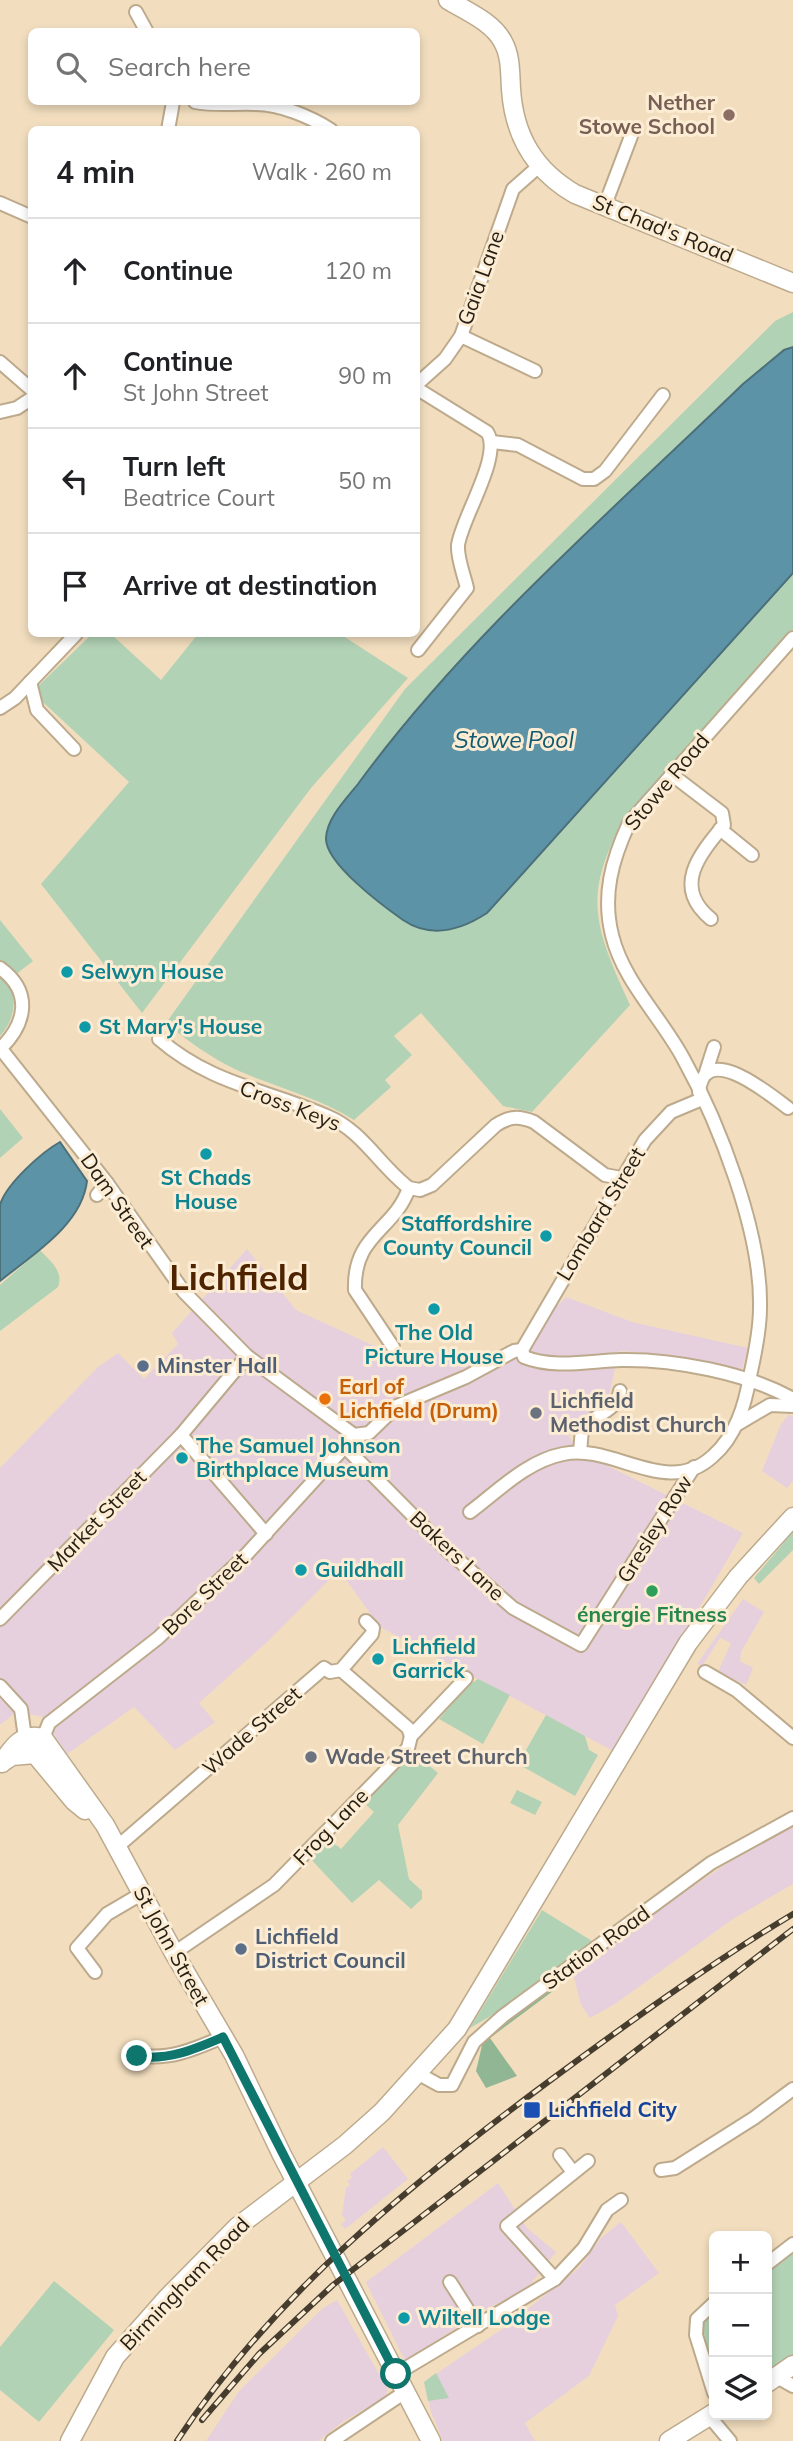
<!DOCTYPE html>
<html lang="en">
<head>
<meta charset="utf-8">
<style>
	:root { --surface:#fff; --page:#f6f6f6; --text:#202124; --muted:#757577; --line:#e0e0e0 }
	body { margin:0; font-family:Mulish,sans-serif; background:var(--page); color:var(--text) }
	.controls { position:absolute; right:21px; bottom:21px; display:grid; overflow:hidden; border-radius:10px; box-shadow:0 4px 10px #0003 }
	.controls button { width:63px; height:63px; display:grid; place-items:center; padding:0; border:0; border-bottom:2px solid var(--line); background:var(--surface); color:var(--text); font:35px sans-serif }
	.stop { position:absolute; width:21px; height:21px; margin:-16px; border:5px solid #0f766e; border-radius:50%; background:#fff }
	.stop.end { background:#0f766e; border-color:#fff; box-shadow:0 2px 7px #0008 }
	.list { margin:0; padding:0; list-style:none }
	h2 { display:flex; justify-content:space-between; align-items:center; height:91px; margin:0; padding:0 28px; font-size:30px }
	h2 small { font-size:23px; font-weight:400; color:var(--muted) }
	.list li { display:grid; grid-template-columns:46px 1fr auto; gap:21px; align-items:center; box-sizing:border-box; height:105px; padding:0 28px; border-top:2px solid var(--line) }
	.list b { display:block; font-size:26px; white-space:nowrap }
	.list p { margin:0; font-size:23px; white-space:nowrap; color:var(--muted) }
	.list em { font-size:23px; font-style:normal; color:var(--muted) }
	.icon { flex:none; width:38px; height:38px; fill:none; stroke:currentColor; stroke-width:2; stroke-linecap:round; stroke-linejoin:round }
	.map { position:relative; flex:none; width:793px; height:2441px; overflow:hidden }
	.search { position:absolute; background:var(--surface); box-shadow:0 4px 10px #0003; left:28px; top:28px; width:392px; height:77px; display:flex; align-items:center; gap:18px; box-sizing:border-box; padding:0 24px; border-radius:10px; color:var(--muted); font-size:26px }
	.panel { position:absolute; background:var(--surface); box-shadow:0 4px 10px #0003; left:28px; top:126px; width:392px; height:511px; border-radius:10px }
	.map>svg:first-child { display:block }
</style>
</head>
<body>
<div class="map">
<svg width="793" height="2441" viewBox="0 0 793 2441">
	<rect width="100%" height="100%" fill="#f2debf"/>
	<g fill="#e6d0dd">
		<path d="M247 1249 296 1310 383 1350 486 1355 520 1343 566 1297 632 1322 748 1348 741 1372 671 1355 619 1351 609 1396 568 1435 580 1452 743 1533 615 1752 380 1627 339 1570 267 1642 199 1703 215 1722 175 1750 134 1707 67 1754 41 1716 15 1713 0 1725V1468L98 1367 118 1353 144 1379 178 1344 172 1333Z"/>
		<path d="M789 1414 793 1417V1481L787 1488 762 1471 780 1426Z"/>
		<path d="M743 1599 764 1612 741 1652 740 1661 753 1668 746 1685 718 1672 731 1643 720 1638 702 1666 697 1664Z"/>
		<path d="M793 1824V1884L733 1919 615 2004 590 2018 581 2005 572 1970 742 1853Z"/>
		<path d="M383 2147 408 2179 345 2229 341 2224 346 2220 342 2215 346 2188 350 2185 347 2181 352 2178 350 2174Z"/>
		<path d="M498 2183 527 2228 556 2252 528 2287 487 2309 465 2313 459 2326 405 2361 366 2282Z"/>
		<path d="M621 2222 659 2273 615 2305 618 2316 589 2376 525 2423 535 2441H443L431 2412 424 2382 505 2327 579 2268 601 2238Z"/>
		<path d="M337 2300 388 2390 385 2397 344 2421 318 2441H206L239 2391 323 2308Z"/>
	</g>
	<g fill="#b2d2b5">
		<path d="M793 312V629L627 815C581 894 594 926 630 1005L532 1112 503 1106 421 1013 394 1036 412 1055 385 1080 391 1087 354 1120C318 1097 278 1088 239 1071 211 1058 189 1042 166 1023L405 689 775 321Z"/>
		<path d="M92 634H111L161 680 198 634H340L408 678 311 788 142 1013 41 884 129 782 32 692Z"/>
		<path d="M0 920 33 961 15 975 0 965Z"/>
		<path d="M0 974C20 991 16 1019 0 1036Z"/>
		<path d="M0 1109 23 1138 0 1158Z"/>
		<path d="M40 1250C50 1261 64 1271 58 1287L0 1331V1285Z"/>
		<path d="M793 1532V1550L759 1584 754 1578Z"/>
		<path d="M478 1679 510 1695 483 1744 439 1719 466 1687Z"/>
		<path d="M546 1715 585 1736 589 1750 598 1755 575 1796 518 1764Z"/>
		<path d="M408 1748 438 1773 398 1825 409 1879 422 1891V1899L411 1909 379 1880 352 1903 306 1854 325 1836 341 1849 374 1812 359 1798Z"/>
		<path d="M517 1790 542 1802 535 1815 510 1803Z"/>
		<path d="M542 1910 592 1941 501 2010 470 2028Z"/>
		<path d="M793 2250V2356L767 2373V2271Z"/>
		<path d="M54 2281 114 2330 39 2422 0 2390V2347Z"/>
		<path d="M714 2312V2378L702 2324Z"/>
		<path d="M436 2373 449 2398 428 2401 424 2382Z"/>
	</g>
	<path fill="#90b693" d="M549 1990 553 1991 490 2038 517 2076 486 2088 476 2071 484 2037Z"/>
	<g fill="#5d93a7" stroke="#4c707a" stroke-width="2">
		<path d="M793 347V573L487 913C461 930 431 939 403 920 383 906 325 863 326 838 327 818 346 799 358 784 467 635 611 512 743 384L784 350Z"/>
		<path d="M60 1142 87 1181C82 1225 32 1255 0 1281 0 1263 0 1220 0 1205 6 1184 42 1152 60 1142Z"/>
	</g>
	<g fill="none" stroke-linecap="round" stroke-linejoin="round">
		<defs>
			<g id="street">
				<path d="M136 12 147 32"/>
				<path d="M195 102C216 106 235 103 256 104 280 104 311 117 331 130"/>
				<path d="M168 130 173 102"/>
				<path d="M0 203 32 217"/>
				<path d="M605 205 633 131"/>
				<path d="M461 336 535 371"/>
				<path d="M0 362 32 390"/>
				<path d="M416 385 445 359 461 336 513 189 538 167"/>
				<path d="M416 388 487 432C503 455 462 517 458 545 457 558 464 575 467 588L418 650"/>
				<path d="M0 412 17 408 32 398"/>
				<path d="M492 442 518 445 583 479H594L605 471 663 395"/>
				<path d="M30 682 37 710 74 749"/>
				<path d="M0 708 15 698 76 634"/>
				<path d="M671 774 722 813 724 825C699 855 672 887 711 919"/>
				<path d="M720 829 752 855"/>
				<path d="M0 968C33 992 26 1024 0 1049"/>
				<path d="M159 1039C212 1085 269 1090 329 1117 362 1131 381 1167 409 1188L420 1190 432 1185 496 1125C510 1116 519 1116 534 1122L605 1175 621 1178"/>
				<path d="M1 1049 107 1183 184 1292 247 1356 354 1435"/>
				<path d="M706 1072 714 1047"/>
				<path d="M699 1092C704 1040 768 1093 788 1108"/>
				<path d="M97 1195 107 1183"/>
				<path d="M393 1347 355 1290C353 1234 394 1231 409 1188"/>
				<path d="M522 1350 645 1140 671 1112 702 1099"/>
				<path d="M522 1350 524 1357C554 1369 589 1361 621 1360 674 1359 747 1373 793 1399"/>
				<path d="M736 1425 770 1405 793 1406"/>
				<path d="M181 1435 266 1534"/>
				<path d="M354 1435 369 1433 397 1406 466 1377 514 1351 522 1350"/>
				<path d="M346 1448 448 1551 513 1608 581 1645 694 1467"/>
				<path d="M580 1452 582 1429C594 1414 617 1412 620 1391"/>
				<path d="M470 1512C498 1491 527 1461 563 1454 614 1443 667 1499 713 1456 736 1436 745 1405 750 1376 755 1354 760 1331 760 1308 762 1233 719 1123 683 1058 661 1017 623 981 612 935 602 895 612 860 629 823L793 638"/>
				<path d="M0 1619 181 1435 247 1356"/>
				<path d="M341 1670 408 1728 411 1736"/>
				<path d="M705 1672 736 1690 793 1738"/>
				<path d="M0 1686 21 1709 25 1738"/>
				<path d="M43 1738 49 1723 158 1638 245 1556 350 1441"/>
				<path d="M117 1847 324 1668 330 1672 341 1670 372 1634 373 1628 366 1621"/>
				<path d="M174 1953 274 1885 408 1748 411 1736 466 1678"/>
				<path d="M95 1972 77 1948 107 1914 141 1894"/>
				<path d="M137 2055C168 2061 195 2049 223 2037"/>
				<path d="M419 2074 439 2085H452L474 2042 503 2016 711 1863 793 1818"/>
				<path d="M560 2155 573 2172"/>
				<path d="M661 2170 675 2168 754 2118 793 2089"/>
				<path d="M767 2264 793 2244"/>
				<path d="M555 2279 507 2226 588 2161"/>
				<path d="M450 2282 478 2326"/>
				<path d="M714 2303 697 2319 696 2335 714 2393"/>
				<path d="M396 2374 555 2279 584 2248 607 2210 621 2200"/>
				<path d="M777 2377 793 2386"/>
				<path d="M709 2416 730 2441"/>
				<path d="M332 2441 405 2392"/>
			</g>
			<g id="secondary">
				<path d="M448 0C466 11 493 22 503 42 511 56 510 74 511 89 514 136 534 170 575 194L793 283"/>
				<path d="M4 1761 12 1756 35 1754 74 1801 85 1810"/>
				<path d="M2 1763C12 1748 22 1732 43 1738L105 1825 174 1953 234 2055 282 2155 431 2441"/>
				<path d="M767 2383 793 2365"/>
				<path d="M70 2441 115 2357 168 2297 237 2227 345 2145 382 2112 457 2029 688 1643 738 1577 793 1517"/>
				<path d="M669 2441 714 2413"/>
			</g>
		</defs>
		<use href="#street" stroke="#bdaa8c" stroke-width="16"/>
		<use href="#secondary" stroke="#bdaa8c" stroke-width="21"/>
		<use href="#street" stroke="#fff" stroke-width="12"/>
		<use href="#secondary" stroke="#fff" stroke-width="18"/>
		<defs>
			<g id="rail">
				<path d="M202 2420 259 2354 333 2285 793 1929"/>
				<path d="M177 2441C272 2296 410 2184 548 2082 628 2023 708 1965 793 1914"/>
			</g>
		</defs>
		<use href="#rail" stroke="#463d2e" stroke-width="6"/>
		<use href="#rail" stroke="#fcecd3" stroke-width="3.5" stroke-dasharray="10" stroke-linecap="butt"/>
	</g>
	<g fill="none" stroke-linecap="round" stroke-linejoin="round">
		<path stroke="#0f766e" stroke-width="9" d="M137 2056C168 2061 195 2049 223 2037L396 2374"/>
	</g>
	<circle fill="#8d6e63" stroke="#fcecd3" stroke-width="2.5" cx="729" cy="115" r="7"/>
	<g fill="#0f9aa8" stroke="#fcecd3" stroke-width="2.5">
		<circle cx="67" cy="972" r="7"/>
		<circle cx="85" cy="1027" r="7"/>
		<circle cx="206" cy="1154" r="7"/>
		<circle cx="546" cy="1236" r="7"/>
		<circle cx="434" cy="1309" r="7"/>
		<circle cx="182" cy="1458" r="7"/>
		<circle cx="301" cy="1570" r="7"/>
		<circle cx="378" cy="1659" r="7"/>
		<circle cx="404" cy="2318" r="7"/>
	</g>
	<g fill="#5c6f8a" stroke="#fcecd3" stroke-width="2.5">
		<circle cx="143" cy="1366" r="7"/>
		<circle cx="241" cy="1949" r="7"/>
	</g>
	<circle fill="#e8710a" stroke="#fcecd3" stroke-width="2.5" cx="325" cy="1399" r="7"/>
	<g fill="#6b7280" stroke="#fcecd3" stroke-width="2.5">
		<circle cx="536" cy="1413" r="7"/>
		<circle cx="311" cy="1757" r="7"/>
	</g>
	<circle fill="#2e9e5b" stroke="#fcecd3" stroke-width="2.5" cx="652" cy="1591" r="7"/>
	<rect fill="#1a4fb4" stroke="#fcecd3" stroke-width="2.5" x="523" y="2101" width="18" height="18" rx="3.5"/>
	<g text-anchor="middle" stroke-width="6" stroke-linejoin="round" paint-order="stroke">
		<g font-size="21" font-weight="bold" fill="#785e54" stroke="#fcecd3" text-anchor="end">
			<text x="715" y="110">Nether<tspan x="715" dy="24">Stowe School</tspan></text>
		</g>
		<g font-size="21" fill="#251e12" stroke="#fcecd3">
			<text transform="translate(663 229) rotate(22)" y="7">St Chad's Road</text>
			<text transform="translate(481 278) rotate(-70)" y="7">Gaia Lane</text>
			<text transform="translate(667 782) rotate(-50)" y="7">Stowe Road</text>
			<text transform="translate(290 1106) rotate(21)" y="7">Cross Keys</text>
			<text transform="translate(117 1201) rotate(55)" y="7">Dam Street</text>
			<text transform="translate(601 1214) rotate(-59)" y="7">Lombard Street</text>
			<text transform="translate(97 1521) rotate(-46)" y="7">Market Street</text>
			<text transform="translate(655 1529) rotate(-58)" y="7">Gresley Row</text>
			<text transform="translate(457 1556) rotate(43)" y="7">Bakers Lane</text>
			<text transform="translate(205 1594) rotate(-44)" y="7">Bore Street</text>
			<text transform="translate(252 1731) rotate(-41)" y="7">Wade Street</text>
			<text transform="translate(331 1827) rotate(-46)" y="7">Frog Lane</text>
			<text transform="translate(171 1946) rotate(61)" y="7">St John Street</text>
			<text transform="translate(596 1948) rotate(-36)" y="7">Station Road</text>
			<text transform="translate(185 2284) rotate(-46)" y="7">Birmingham Road</text>
		</g>
		<g font-size="21" font-weight="bold" fill="#0d838f" stroke="#fcecd3" text-anchor="start">
			<text x="81" y="979">Selwyn House</text>
			<text x="99" y="1034">St Mary's House</text>
			<text x="206" y="1185" text-anchor="middle">St Chads<tspan x="206" dy="24">House</tspan></text>
			<text x="532" y="1231" text-anchor="end">Staffordshire<tspan x="532" dy="24">County Council</tspan></text>
			<text x="434" y="1340" text-anchor="middle">The Old<tspan x="434" dy="24">Picture House</tspan></text>
			<text x="196" y="1453">The Samuel Johnson<tspan x="196" dy="24">Birthplace Museum</tspan></text>
			<text x="315" y="1577">Guildhall</text>
			<text x="392" y="1654">Lichfield<tspan x="392" dy="24">Garrick</tspan></text>
			<text x="418" y="2325">Wiltell Lodge</text>
		</g>
		<g font-size="21" font-weight="bold" fill="#4e5e75" stroke="#fcecd3" text-anchor="start">
			<text x="157" y="1373">Minster Hall</text>
			<text x="255" y="1944">Lichfield<tspan x="255" dy="24">District Council</tspan></text>
		</g>
		<g font-size="21" font-weight="bold" fill="#c56008" stroke="#fcecd3" text-anchor="start">
			<text x="339" y="1394">Earl of<tspan x="339" dy="24">Lichfield (Drum)</tspan></text>
		</g>
		<g font-size="21" font-weight="bold" fill="#5b616d" stroke="#fcecd3" text-anchor="start">
			<text x="550" y="1408">Lichfield<tspan x="550" dy="24">Methodist Church</tspan></text>
			<text x="325" y="1764">Wade Street Church</text>
		</g>
		<g font-size="21" font-weight="bold" fill="#27864d" stroke="#fcecd3">
			<text x="652" y="1622">énergie Fitness</text>
		</g>
		<g font-size="21" font-weight="bold" fill="#164399" stroke="#fcecd3" text-anchor="start">
			<text x="548" y="2117">Lichfield City</text>
		</g>
		<g font-size="23" font-style="italic" fill="#115b71" stroke="#fcecd3">
			<text x="514" y="748">Stowe Pool</text>
		</g>
		<g font-size="35" font-weight="bold" fill="#4e2300" stroke="#fcecd3">
			<text x="239" y="1290">Lichfield</text>
		</g>
	</g>
</svg>
<div class="controls">
<button>+</button>
<button>−</button>
<button><svg class="icon" aria-label="layers" viewBox="0 0 24 24"><path d="M12 4l9 5-9 5-9-5zM3 14l9 5 9-5"/></svg></button>
</div>
<div class="stop" style="left:396px;top:2374px"></div>
<div class="stop end" style="left:137px;top:2056px"></div>
<div class="search"><svg class="icon" aria-label="search" viewBox="0 0 24 24"><circle cx="10" cy="10" r="6"/><path d="M15 15l6 6"/></svg>Search here</div>
<section class="panel">
<h2>4 min<small>Walk · 260 m</small></h2>
<ul class="list">
<li><svg class="icon" aria-label="ahead" viewBox="0 0 24 24"><path d="M12 20V5M6 11l6-6 6 6"/></svg><div><b>Continue</b></div><em>120 m</em></li>
<li><svg class="icon" aria-label="ahead" viewBox="0 0 24 24"><path d="M12 20V5M6 11l6-6 6 6"/></svg><div><b>Continue</b><p>St John Street</p></div><em>90 m</em></li>
<li><svg class="icon" aria-label="left" viewBox="0 0 24 24"><path d="M17 20v-9H6M10 6l-5 5 5 5"/></svg><div><b>Turn left</b><p>Beatrice Court</p></div><em>50 m</em></li>
<li><svg class="icon" aria-label="arrive" viewBox="0 0 24 24"><path d="M6 21V4h12l-3 4 3 4H6"/></svg><div><b>Arrive at destination</b></div></li>
</ul>
</section>
</div>
</body>
</html>
